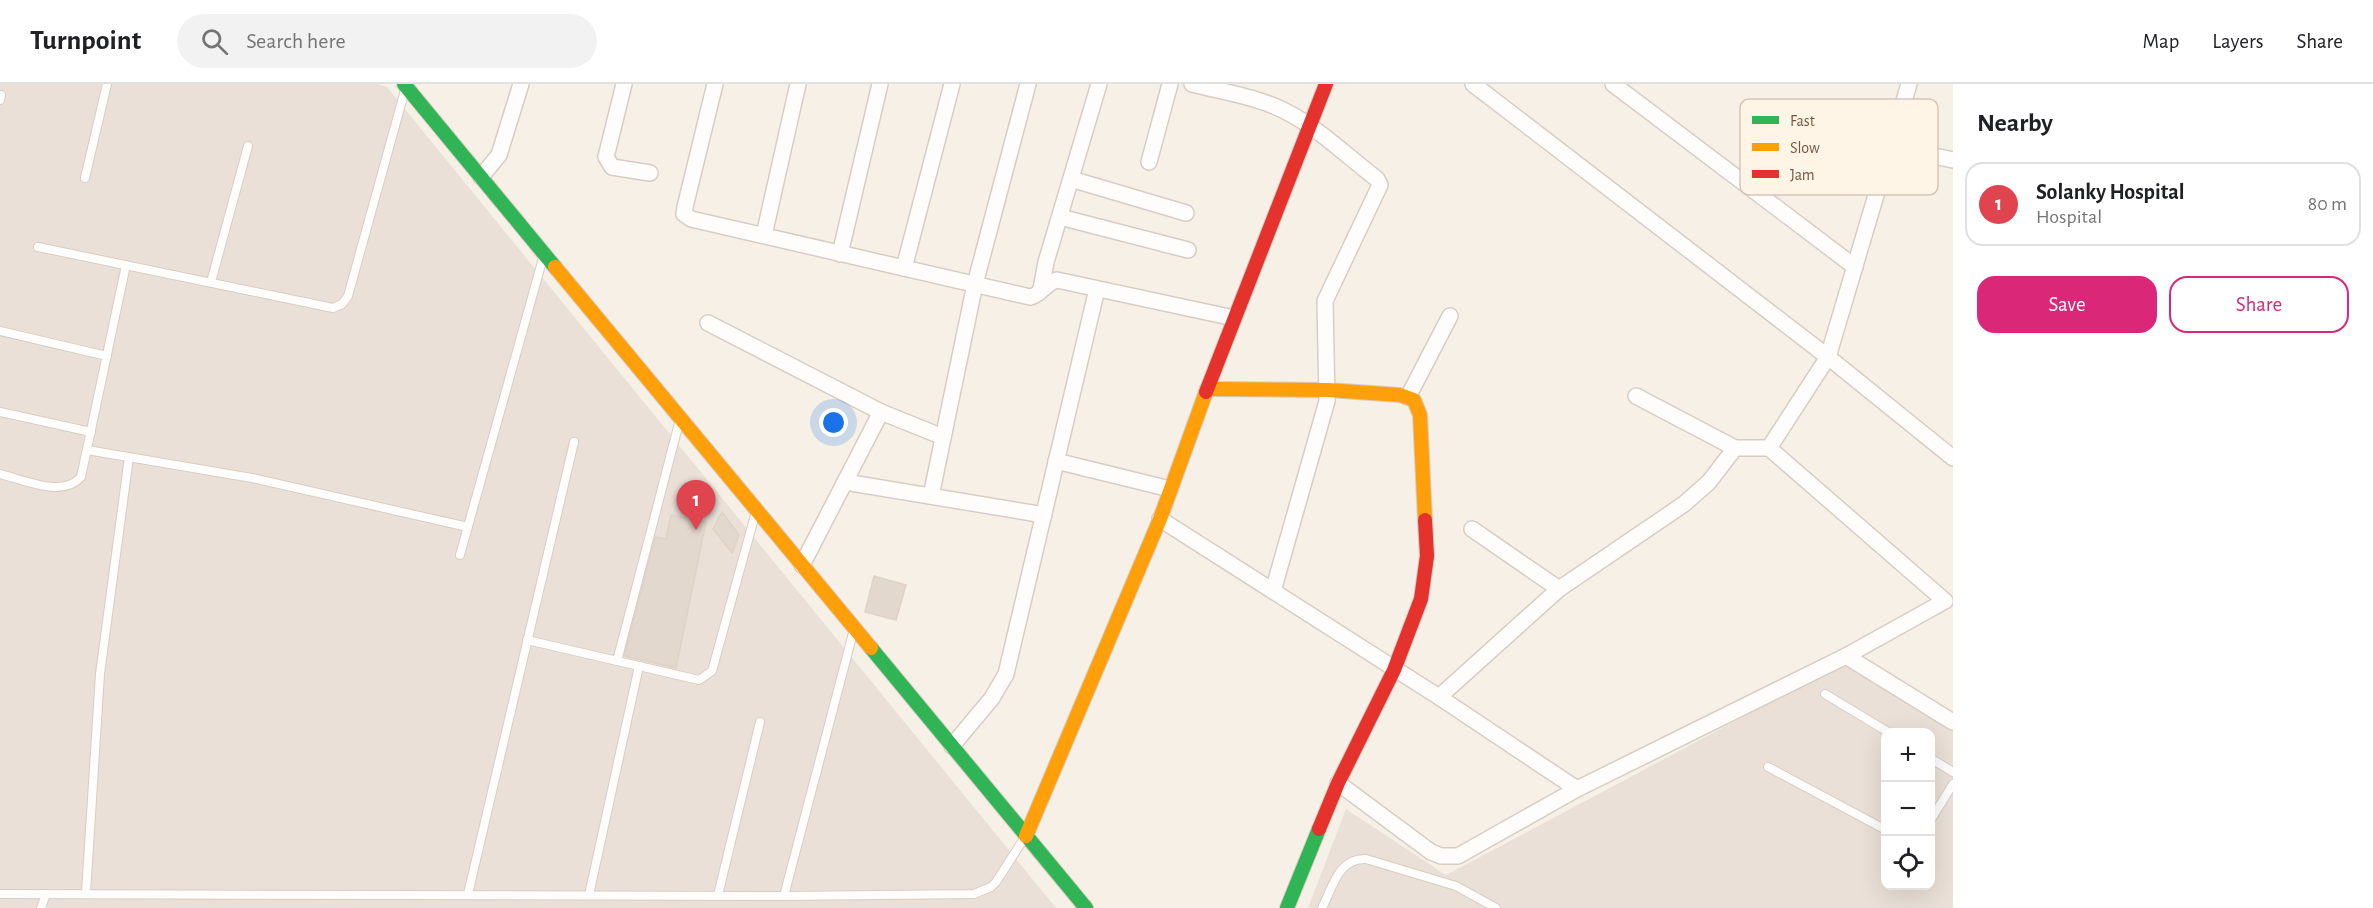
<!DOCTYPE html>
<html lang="en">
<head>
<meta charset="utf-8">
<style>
	:root { --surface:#fff; --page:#f2f2f2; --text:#202124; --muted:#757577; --line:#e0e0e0; --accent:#db2777 }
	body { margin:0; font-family:"Alegreya Sans",sans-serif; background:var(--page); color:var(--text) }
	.controls { position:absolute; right:18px; bottom:18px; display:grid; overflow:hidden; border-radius:12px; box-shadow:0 6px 24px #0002 }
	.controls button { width:54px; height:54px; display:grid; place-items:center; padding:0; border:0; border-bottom:2px solid var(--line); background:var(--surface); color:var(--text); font:30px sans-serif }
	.you { position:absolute; left:834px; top:339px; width:21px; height:21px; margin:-15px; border:4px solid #fff; border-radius:50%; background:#1a73e8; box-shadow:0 0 0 9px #1a73e833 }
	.badge { display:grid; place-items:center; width:39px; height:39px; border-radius:50%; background:var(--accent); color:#fff; font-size:20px; font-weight:700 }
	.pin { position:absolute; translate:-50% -50px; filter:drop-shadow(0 2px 3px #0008) }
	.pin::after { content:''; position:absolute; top:32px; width:21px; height:18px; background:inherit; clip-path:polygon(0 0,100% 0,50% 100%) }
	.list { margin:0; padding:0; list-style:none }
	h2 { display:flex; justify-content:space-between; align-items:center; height:78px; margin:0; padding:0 24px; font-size:26px }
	h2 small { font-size:20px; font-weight:400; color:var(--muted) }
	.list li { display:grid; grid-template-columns:39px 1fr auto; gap:18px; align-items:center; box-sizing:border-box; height:84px; margin:0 12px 12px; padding:0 12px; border:2px solid var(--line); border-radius:18px }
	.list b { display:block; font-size:22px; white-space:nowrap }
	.list p { margin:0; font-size:20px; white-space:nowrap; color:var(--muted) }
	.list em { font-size:20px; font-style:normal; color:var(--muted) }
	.actions { display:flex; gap:12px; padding:18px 24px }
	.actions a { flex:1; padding:14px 0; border:2px solid var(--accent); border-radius:18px; text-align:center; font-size:21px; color:var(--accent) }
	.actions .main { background:var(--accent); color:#fff }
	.icon { flex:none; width:33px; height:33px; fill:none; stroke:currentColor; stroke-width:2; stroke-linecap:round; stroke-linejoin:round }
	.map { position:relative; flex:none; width:1953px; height:824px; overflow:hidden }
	header { display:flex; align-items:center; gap:36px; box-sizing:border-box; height:84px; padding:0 30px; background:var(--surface); border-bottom:2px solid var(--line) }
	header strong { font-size:28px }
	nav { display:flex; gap:33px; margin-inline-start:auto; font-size:21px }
	.search { width:420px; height:54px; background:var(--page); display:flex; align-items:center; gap:15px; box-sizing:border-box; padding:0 21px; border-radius:33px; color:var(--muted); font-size:22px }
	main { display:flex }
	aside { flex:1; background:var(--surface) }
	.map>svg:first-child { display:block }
</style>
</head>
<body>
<header>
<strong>Turnpoint</strong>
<div class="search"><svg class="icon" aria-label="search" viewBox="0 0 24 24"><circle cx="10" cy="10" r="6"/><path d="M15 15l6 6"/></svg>Search here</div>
<nav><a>Map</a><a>Layers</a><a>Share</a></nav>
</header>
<main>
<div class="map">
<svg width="1953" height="824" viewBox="0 0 1953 824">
	<rect width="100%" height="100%" fill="#f7f0e6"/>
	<g fill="#eae0d7" fill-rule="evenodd">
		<path d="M0 0H377L387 3 1056 824H0Z"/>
		<path d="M1845 579 1953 645V824H1308L1346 725 1446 791ZM1886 648H1930V802H1886Z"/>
	</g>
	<g fill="#e3d8ce" stroke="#e0d2c8" stroke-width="1.5">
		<path d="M722 428 739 451 732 469 713 445Z"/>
		<path d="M671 431 706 438 676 584 624 572 655 453 666 455Z"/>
		<path d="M874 492 906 501 896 536 865 528Z"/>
	</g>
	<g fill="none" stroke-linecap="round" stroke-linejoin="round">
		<defs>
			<g id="lane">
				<path d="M0 16 1 11"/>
				<path d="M85 94 107 0"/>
				<path d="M38 163 333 224 342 220 348 212 405 6"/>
				<path d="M211 198 248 62"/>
				<path d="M0 247 107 272"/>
				<path d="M0 328 91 348"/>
				<path d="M87 366 252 394 468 443"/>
				<path d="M0 390C24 396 63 414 81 393L126 181"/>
				<path d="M460 471 543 174"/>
				<path d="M527 556 699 596 712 587 755 431"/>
				<path d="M617 577 679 339"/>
				<path d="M1825 610 1888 648"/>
				<path d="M1930 674 1953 688"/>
				<path d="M1768 683 1886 746"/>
				<path d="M1930 737 1953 700"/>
				<path d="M86 809 100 590 129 373"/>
				<path d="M0 810 784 812 974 810 991 803 996 798 1025 753"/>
				<path d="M468 810 574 358"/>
				<path d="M589 811 639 582"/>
				<path d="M718 811 760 638"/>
				<path d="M784 812 853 549"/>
				<path d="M41 824 46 810"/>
				<path d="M1322 824C1333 803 1338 774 1366 775L1456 802 1496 824"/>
			</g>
			<g id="street">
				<path d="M624 0 606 73 612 83 650 89"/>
				<path d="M715 0 685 123 684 130 691 135 1030 213C1041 211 1045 199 1057 196L1234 234"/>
				<path d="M1192 0C1219 7 1248 11 1274 22 1313 38 1344 70 1377 95L1380 101 1325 217 1327 317 1273 507"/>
				<path d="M1473 0 1828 273 1953 374"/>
				<path d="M1613 0 1855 183"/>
				<path d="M1890 63 1953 76"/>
				<path d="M1149 78 1170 0"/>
				<path d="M481 93 499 71 521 0"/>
				<path d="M1071 95 1186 129"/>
				<path d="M1060 133 1188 166"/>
				<path d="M764 151 798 0"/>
				<path d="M840 170 880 0"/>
				<path d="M904 184 952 0"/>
				<path d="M1041 205 1046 178 1099 0"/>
				<path d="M708 239 881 328 943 353"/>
				<path d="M1636 312 1735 364H1769"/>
				<path d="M1408 313 1450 232"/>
				<path d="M1056 377 1170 405"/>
				<path d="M845 398 1044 431"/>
				<path d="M931 412 975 200 1028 0"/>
				<path d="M1160 435 1439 613 1577 705"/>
				<path d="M1472 445 1559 505"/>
				<path d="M802 481 881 328"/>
				<path d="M1846 572 1945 517 1769 364 1828 273 1909 0"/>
				<path d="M1439 613 1559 505 1684 420 1709 398 1735 364"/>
				<path d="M952 662 992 614 1006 590 1097 205"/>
				<path d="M1338 699 1431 768 1441 772H1458L1577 705 1846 572 1953 638"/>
			</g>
			<g id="fast">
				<path d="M404 0 555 183"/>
				<path d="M871 564 1086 824"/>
				<path d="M1287 824 1319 745"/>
			</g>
			<g id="slow">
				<path d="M555 183 871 564"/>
				<path d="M1207 305 1328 306 1400 311 1414 316 1420 331 1425 436"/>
				<path d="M1026 752 1160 435 1206 308"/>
			</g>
			<g id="jam">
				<path d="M1206 308 1326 0"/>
				<path d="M1319 745 1338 699 1394 586 1421 515 1427 472 1425 436"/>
			</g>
		</defs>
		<use href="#lane" stroke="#d8cdc4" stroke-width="10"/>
		<use href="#street" stroke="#d8cdc4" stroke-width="18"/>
		<use href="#fast" stroke="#d7ccc3" stroke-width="16"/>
		<use href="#slow" stroke="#d7ccc3" stroke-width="16"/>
		<use href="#jam" stroke="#d7ccc3" stroke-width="16"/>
		<use href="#lane" stroke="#fefdfb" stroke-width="8"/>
		<use href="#street" stroke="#fefdfb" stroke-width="15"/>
		<use href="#fast" stroke="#30b455" stroke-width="14"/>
		<use href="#slow" stroke="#ff9f0a" stroke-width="14"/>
		<use href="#jam" stroke="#e5322d" stroke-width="14"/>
	</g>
	<rect x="1740" y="15" width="198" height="96" rx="9" fill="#fff5e7" stroke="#d6c5b6" stroke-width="1.5"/>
	<rect x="1752" y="32" width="27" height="8" fill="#30b455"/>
	<rect x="1752" y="59" width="27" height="8" fill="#ff9f0a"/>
	<rect x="1752" y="86" width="27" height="8" fill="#e5322d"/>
	<g font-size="16" fill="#765545">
		<text x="1790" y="42">Fast</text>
		<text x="1790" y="69">Slow</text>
		<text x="1790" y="96">Jam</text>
	</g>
</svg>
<div class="controls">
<button>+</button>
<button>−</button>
<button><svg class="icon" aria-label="locate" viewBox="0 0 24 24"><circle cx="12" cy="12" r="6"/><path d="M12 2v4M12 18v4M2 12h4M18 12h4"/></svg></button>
</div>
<div class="you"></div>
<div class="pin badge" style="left:696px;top:446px;background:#e0444e">1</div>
</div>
<aside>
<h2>Nearby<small></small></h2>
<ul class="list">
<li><span class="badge" style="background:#e0444e">1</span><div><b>Solanky Hospital</b><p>Hospital</p></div><em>80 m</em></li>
</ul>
<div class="actions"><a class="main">Save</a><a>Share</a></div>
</aside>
</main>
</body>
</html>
